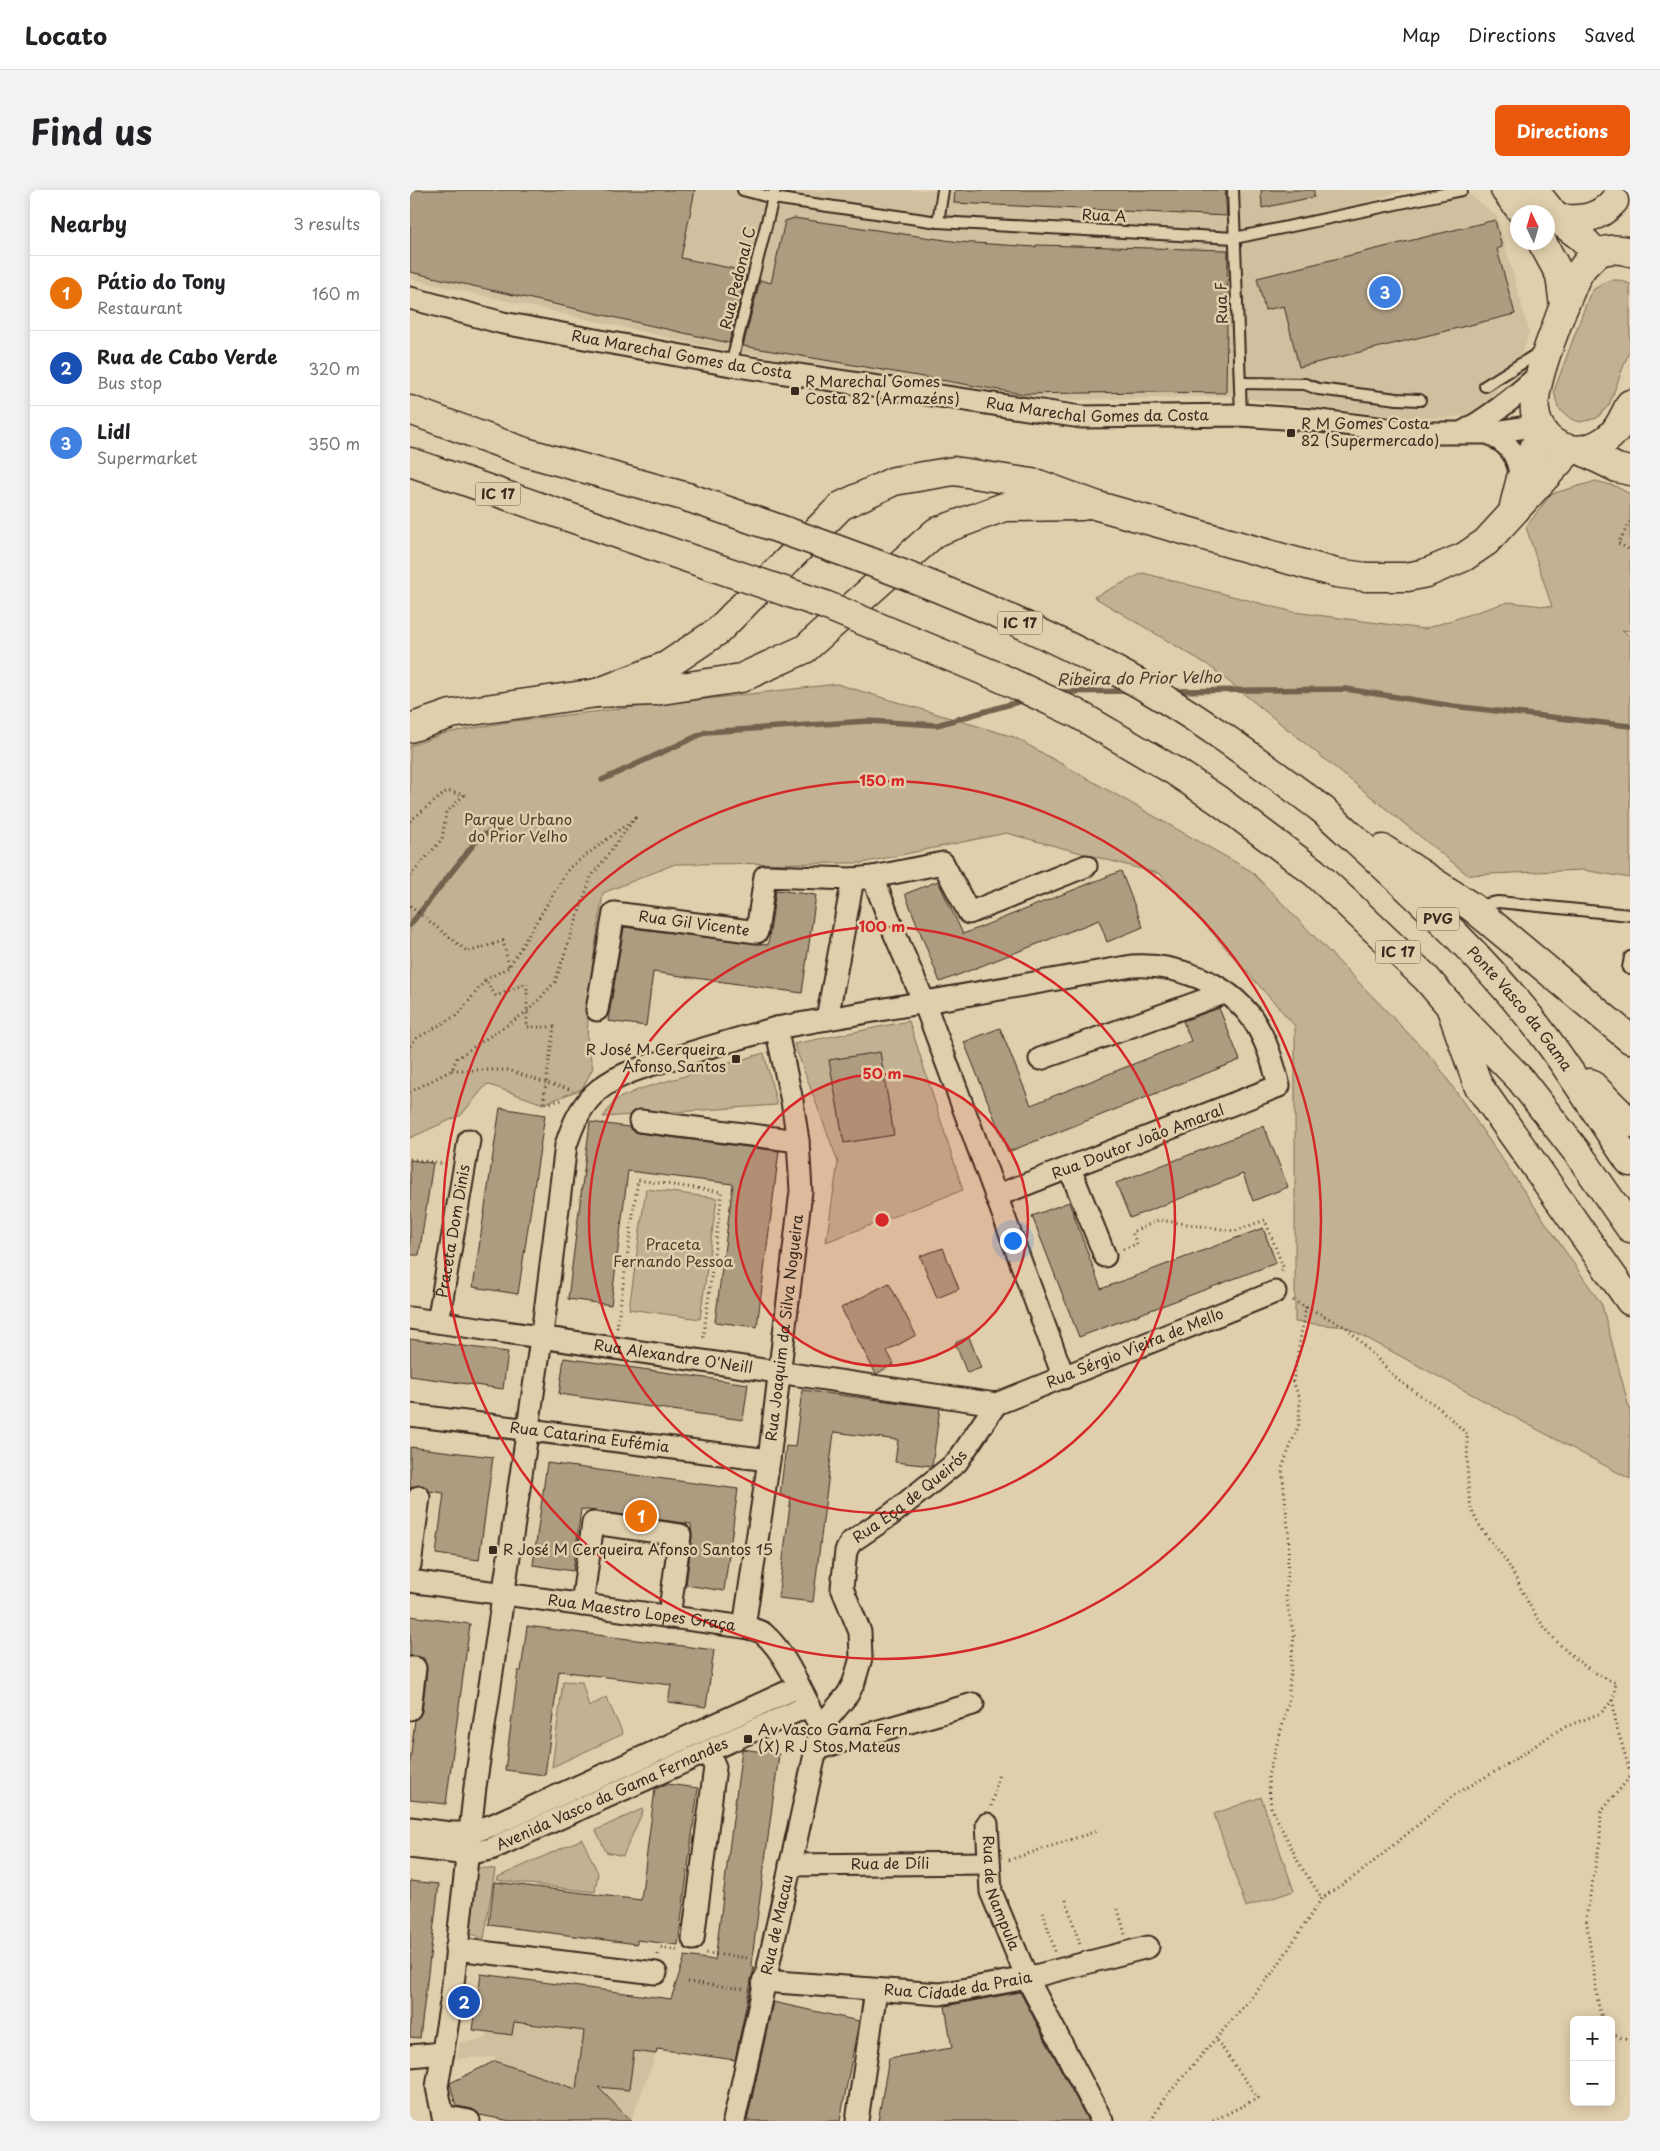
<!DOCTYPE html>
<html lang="en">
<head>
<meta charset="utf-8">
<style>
	:root { --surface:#fff; --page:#f2f2f2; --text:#202124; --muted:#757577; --line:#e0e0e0; --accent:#ea580c }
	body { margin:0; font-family:"Playpen Sans",sans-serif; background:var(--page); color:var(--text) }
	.controls { position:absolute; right:15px; bottom:15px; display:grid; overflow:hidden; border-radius:8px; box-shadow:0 2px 12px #0003 }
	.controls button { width:45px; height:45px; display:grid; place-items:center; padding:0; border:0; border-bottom:1px solid var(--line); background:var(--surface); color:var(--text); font:25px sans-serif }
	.compass { position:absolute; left:1100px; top:15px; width:45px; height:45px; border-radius:50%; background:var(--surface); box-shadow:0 2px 12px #0003; rotate:355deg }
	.you { position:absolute; left:602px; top:1050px; width:18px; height:18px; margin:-12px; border:4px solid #fff; border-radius:50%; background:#1a73e8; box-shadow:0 0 0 8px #1a73e833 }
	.badge { display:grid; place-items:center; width:32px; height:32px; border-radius:50%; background:var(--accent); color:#fff; font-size:16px; font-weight:700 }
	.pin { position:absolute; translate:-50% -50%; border:2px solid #fff; box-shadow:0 1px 5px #0006 }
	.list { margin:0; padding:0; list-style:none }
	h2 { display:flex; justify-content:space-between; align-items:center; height:65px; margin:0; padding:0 20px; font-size:21px }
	h2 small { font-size:16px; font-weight:400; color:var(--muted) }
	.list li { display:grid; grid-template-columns:32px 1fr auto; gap:15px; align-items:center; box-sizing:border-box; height:75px; padding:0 20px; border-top:1px solid var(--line) }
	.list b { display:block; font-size:19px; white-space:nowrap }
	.list p { margin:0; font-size:16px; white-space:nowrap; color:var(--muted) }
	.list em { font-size:16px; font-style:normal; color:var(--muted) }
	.map { position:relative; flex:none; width:1220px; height:1931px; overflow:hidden; border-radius:8px }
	header { display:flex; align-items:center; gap:30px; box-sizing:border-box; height:70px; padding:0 25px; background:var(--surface); border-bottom:1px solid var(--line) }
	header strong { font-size:24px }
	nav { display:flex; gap:28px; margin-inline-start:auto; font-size:18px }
	.intro { display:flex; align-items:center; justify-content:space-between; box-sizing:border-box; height:120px; padding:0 30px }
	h1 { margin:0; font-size:35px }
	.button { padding:12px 22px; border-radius:8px; background:var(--accent); color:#fff; font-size:18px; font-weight:700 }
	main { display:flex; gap:30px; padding:0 30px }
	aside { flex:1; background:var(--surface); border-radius:8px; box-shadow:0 2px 12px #0003 }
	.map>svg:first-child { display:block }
</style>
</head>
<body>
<header>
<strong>Locato</strong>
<nav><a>Map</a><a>Directions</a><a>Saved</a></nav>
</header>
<div class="intro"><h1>Find us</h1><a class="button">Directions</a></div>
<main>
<aside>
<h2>Nearby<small>3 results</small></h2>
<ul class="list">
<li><span class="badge" style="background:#e8710a">1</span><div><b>Pátio do Tony</b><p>Restaurant</p></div><em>160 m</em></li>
<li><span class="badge" style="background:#1a4fb4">2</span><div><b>Rua de Cabo Verde</b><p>Bus stop</p></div><em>320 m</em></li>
<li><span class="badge" style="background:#3f7fe0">3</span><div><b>Lidl</b><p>Supermarket</p></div><em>350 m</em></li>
</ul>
</aside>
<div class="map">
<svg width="1220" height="1931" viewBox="0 0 1220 1931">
	<rect width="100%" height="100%" fill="#e0cfac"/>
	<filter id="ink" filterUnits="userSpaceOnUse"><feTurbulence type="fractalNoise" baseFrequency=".02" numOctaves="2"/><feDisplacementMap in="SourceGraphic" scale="10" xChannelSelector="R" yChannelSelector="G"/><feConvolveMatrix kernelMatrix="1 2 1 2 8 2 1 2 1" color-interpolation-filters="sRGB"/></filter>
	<g filter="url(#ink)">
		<g fill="#d1c09f">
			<path d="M0 0H994L899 32 1054 0 1087 26 1119 141 1115 157 1081 209 1058 225 1035 228H997L830 208 827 206 613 211 295 156 0 89Z"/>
			<path d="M104 1832 209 1846 207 1859 246 1864 221 1931 202 1912 85 1871V1867L47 1869 49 1852 72 1850 76 1847 78 1842 102 1845Z"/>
		</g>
		<g fill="#c2b192" stroke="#7e6e58">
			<path d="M1200 90H1209L1220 94V159L1199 215 1187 228 1170 232 1161 229 1148 218 1144 201 1179 106 1184 99Z"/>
			<path d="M1186 291 1205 296 1220 304V441L1212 440 1220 446V688L1173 680 1058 685 798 475 684 407 733 383 884 422 1014 439 1098 412 1142 417 1116 337 1141 304Z"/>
			<path d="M427 494 604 547 841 681 1025 871 1192 1115 1220 1221V1289L936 1137 885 1132V836L750 684 596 643 452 673 265 674 193 703 179 798 177 852 183 878 172 899 133 914 77 894 51 925 0 948V556L36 543 104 531Z"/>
			<path d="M499 831 553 1000 416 1052 428 972 384 854Z"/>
			<path d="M354 863 367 915 193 927 205 910 230 899Z"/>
			<path d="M236 999 307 1008 290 1129 219 1119Z"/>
			<path d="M153 1491 172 1492 179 1517 196 1507 213 1544 142 1577Z"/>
			<path d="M851 1607 884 1701 836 1717 804 1624Z"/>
			<path d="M232 1619 233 1621 213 1666 196 1662 186 1640Z"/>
			<path d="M172 1649 188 1683 185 1702 87 1690 88 1687Z"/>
			<path d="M60 1677 85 1679 74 1749 57 1742Z"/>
		</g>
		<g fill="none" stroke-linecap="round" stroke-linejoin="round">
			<g stroke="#73624e" stroke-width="5.5">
				<path d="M761 501 936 499 1043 516 1220 536"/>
				<path d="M646 502 721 501"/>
				<path d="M192 590 296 542 458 531 527 535 615 510"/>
				<path d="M0 735 70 646 91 638"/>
			</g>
		</g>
		<g fill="#ad9c80" stroke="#3b2a1e">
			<path d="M0 0H285L271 68 330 80 329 84 336 86 319 153 0 82Z"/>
			<path d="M545 0H815L817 26 544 13Z"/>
			<path d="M851 0H904V7L852 18Z"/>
			<path d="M384 28 549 52 626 57V55L818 60 816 203 735 202 612 204 333 156 350 90 361 93 375 31Z"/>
			<path d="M1085 30 1092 57 1087 59 1105 124 889 177 874 116 855 120 847 88Z"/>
			<path d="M711 681 733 737 697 752 689 730 530 792 495 704 528 691 553 744Z"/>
			<path d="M366 700 406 705 392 803 243 782 236 836 198 831 214 737 358 755Z"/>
			<path d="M809 818 830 870 598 962 554 852 590 838 621 915 781 851 773 831Z"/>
			<path d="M470 862 484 945 434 953 419 870Z"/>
			<path d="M90 918 135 925 108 1104 63 1097Z"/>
			<path d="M180 932 219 937 228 943 369 961 347 1137 305 1132 323 994 218 981 201 1115 158 1109Z"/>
			<path d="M854 936 878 997 843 1011 833 984 720 1028 706 993Z"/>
			<path d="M0 970 23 973 9 1065H0Z"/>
			<path d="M659 1012 691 1099 853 1038 866 1073 669 1147 622 1026Z"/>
			<path d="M533 1058 549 1099 527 1108 510 1066Z"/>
			<path d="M479 1093 506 1145 477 1161 484 1174 466 1184 431 1118Z"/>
			<path d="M559 1147 571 1178 557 1183 545 1153Z"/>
			<path d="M0 1149 98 1162 93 1199 0 1186Z"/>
			<path d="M154 1168 338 1194 333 1230 149 1204Z"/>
			<path d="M392 1200 530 1218 522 1276 485 1272 488 1250 424 1242 403 1412 368 1408 381 1307 370 1305 376 1256 385 1257Z"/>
			<path d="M0 1257 83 1267 69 1370 26 1364 34 1303 19 1301 11 1295 0 1298Z"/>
			<path d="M137 1273 328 1299 314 1401 276 1395 282 1347 281 1334 185 1321 171 1319 163 1381 123 1375Z"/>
			<path d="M0 1426 60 1434 36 1614 0 1610V1572L5 1530 12 1521 17 1480 14 1468 0 1466Z"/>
			<path d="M117 1436 304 1460 296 1517 258 1512 261 1495 149 1481 135 1585 95 1580 108 1481H111Z"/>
			<path d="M332 1559 369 1564 341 1776 344 1777 325 1870 247 1859 246 1864 224 1861 219 1900 188 1897 221 1931H100L70 1925 62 1919 46 1916 40 1893 85 1871 166 1899 174 1841 104 1832 102 1845 63 1840 71 1784 261 1809 275 1766 305 1770Z"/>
			<path d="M257 1594 288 1598 268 1755 227 1750V1754L79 1735 84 1692 231 1710 245 1599Z"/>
			<path d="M0 1691 29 1694 10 1848 0 1847Z"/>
			<path d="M610 1802 678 1931H468L479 1868 542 1858 535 1816Z"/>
			<path d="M363 1812 449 1831 430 1931H337Z"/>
		</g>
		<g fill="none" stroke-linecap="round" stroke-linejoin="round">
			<defs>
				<g id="lane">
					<path d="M333 0 363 8 528 32 825 48 1052 0"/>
					<path d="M823 0 831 225"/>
					<path d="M528 32 533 0"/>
					<path d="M321 175 365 0"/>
					<path d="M830 193 895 194 908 199 987 209 1010 210"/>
					<path d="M1075 196 1130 162"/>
					<path d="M1067 716 1088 712 1220 725"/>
					<path d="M1220 767 1218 778 1220 779"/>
				</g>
				<g id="street">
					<path id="s1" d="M0 108 93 133 321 175 671 227 831 225 902 230 1008 243H1079L1129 235"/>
					<path d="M1053 242C1082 226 1106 206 1130 184"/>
					<path d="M1079 243C1101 256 1107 263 1111 288"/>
					<path d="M463 687 533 673 559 723 676 676"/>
					<path id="s2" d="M187 820 204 723 347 742 355 686 443 689"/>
					<path d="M417 829 443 689 463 687 484 742 514 812 654 1188"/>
					<path d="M630 869 814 803"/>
					<path d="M230 931 388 951"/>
					<path d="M660 979 695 1066"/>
					<path id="s3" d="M0 1128 586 1214 865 1102"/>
					<path id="s4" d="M28 1132 59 950"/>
					<path id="s5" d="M0 1225 359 1270"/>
					<path d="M0 1375 9 1307"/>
					<path id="s6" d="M0 1391 334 1437C340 1439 351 1440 355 1445 378 1465 394 1510 411 1537"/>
					<path d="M172 1415 183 1333 270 1345 259 1427"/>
					<path id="s7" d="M334 1437 359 1270 391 1001 388 951 382 911 366 838"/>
					<path d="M0 1478H5L0 1519"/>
					<path d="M406 1559 563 1514"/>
					<path id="s8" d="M577 1634 581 1702 617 1788 692 1931"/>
					<path d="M0 1638 41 1643H59L83 1635 388 1497"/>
					<path id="s9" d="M0 1657 57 1664 81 1659 398 1516"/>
					<path id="s10" d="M380 1675 579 1673"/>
					<path d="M283 1749 305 1577 298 1561"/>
					<path d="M46 1759 246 1783"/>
					<path id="s11" d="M353 1791 530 1804 617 1788 738 1757"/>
					<path d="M0 1866 33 1863"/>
					<path d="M33 1926 59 1931"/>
					<path d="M34 1931 27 1897 41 1812 65 1597 135 1122 156 955C162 937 169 919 183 905 206 882 240 876 270 866 302 856 334 847 366 838L722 776C765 773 816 792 842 828 856 849 863 872 869 896L586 1006"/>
					<path id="s12" d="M324 1931 411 1537 438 1504 444 1492 451 1468 450 1442 432 1398 436 1361 441 1352 482 1324 547 1272 586 1214"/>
					<path d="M447 1931 466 1800"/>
				</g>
				<g id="secondary">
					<path d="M1095 0 1112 22"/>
					<path d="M1124 0 1147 29 1171 47 1187 64"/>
					<path d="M1147 29C1170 30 1188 30 1204 11"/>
					<path d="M1132 52 1150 85 1154 116"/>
					<path d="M1220 62C1210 59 1196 58 1187 64 1178 70 1169 81 1165 90 1153 117 1121 195 1125 221 1130 256 1165 270 1194 251 1207 243 1213 228 1220 214"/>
					<path d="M1170 260 1207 278 1220 281"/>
					<path d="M1104 316 1111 288 1132 240"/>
					<path d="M187 503 256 476 308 441 431 316 484 291 544 281 628 294 688 316 926 383 956 387H997L1016 383 1054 367 1076 352 1160 260"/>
					<path d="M0 538 41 524 187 503 245 501 331 488 395 459 526 342 594 317 672 316"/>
				</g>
				<g id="highway">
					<path d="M0 220 115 262 277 307"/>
					<path d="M0 272 176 333"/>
					<path id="s13" d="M913 620C990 691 1072 762 1135 847 1165 887 1191 931 1220 972"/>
					<path d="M973 659 1062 717 1220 849"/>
					<path d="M934 710 1016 788 1040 816 1068 895 1220 1111"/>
					<path d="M1046 823 1110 889 1170 966 1220 1038"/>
					<path d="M1180 893 1220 933"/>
				</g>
			</defs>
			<use href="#lane" stroke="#3b2a1e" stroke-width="14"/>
			<use href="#street" stroke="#3b2a1e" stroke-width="25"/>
			<use href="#secondary" stroke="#3b2a1e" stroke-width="31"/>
			<use href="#highway" stroke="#3b2a1e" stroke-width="31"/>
			<g stroke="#3b2a1e" stroke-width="3" stroke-dasharray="1 4" stroke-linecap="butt">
				<path d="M1220 332 1208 353 1220 360"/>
				<path d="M0 631 37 601 54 605 36 623 32 649 0 686"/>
				<path d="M0 716 58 762 93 751 99 777 159 678 225 628 181 687 145 792 118 821 47 868 42 880 0 902"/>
				<path d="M75 790 99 777"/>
				<path d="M0 856 7 848 49 824 75 790 86 806 117 793V837H144L136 893 163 900"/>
				<path d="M42 880H98L136 893 133 914 153 910"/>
				<path d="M0 969 37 974"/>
				<path d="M713 1059 727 1054 722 1042 749 1030 825 1041 855 1030 873 1077 871 1085"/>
				<path d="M896 1117 883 1191 890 1209 889 1234 872 1278 879 1348 876 1407 884 1446 881 1475 878 1515 858 1586 861 1617 890 1675 912 1708"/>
				<path d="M207 1138 228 990 312 1002 293 1151"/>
				<path d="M1203 1510 1206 1535 1220 1581"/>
				<path d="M581 1616 589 1583"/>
				<path d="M599 1670 687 1641"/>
				<path d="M656 1710 670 1755"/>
				<path d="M708 1719 715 1744"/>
				<path d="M633 1722 645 1762"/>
				<path d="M296 1763 339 1768"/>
				<path d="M248 1765 249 1757 267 1760"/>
				<path d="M277 1792 334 1799"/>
				<path d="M1193 1830 1189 1819 1176 1728 1190 1651 1191 1622 1220 1587"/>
				<path d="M1201 1844 1220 1851"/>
				<path d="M741 1931 753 1910 864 1781 912 1708 951 1682 1044 1605 1093 1577 1152 1538 1191 1523 1203 1510 1206 1493C1173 1480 1142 1451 1123 1421 1114 1406 1107 1389 1098 1374 1087 1356 1069 1341 1062 1320 1056 1304 1058 1262 1057 1244L1028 1217 989 1191 936 1137 882 1110"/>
				<path d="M803 1931 848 1908 806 1849"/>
			</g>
			<use href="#lane" stroke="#e0cfac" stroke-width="10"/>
			<use href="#street" stroke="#e0cfac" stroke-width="21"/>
			<use href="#secondary" stroke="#e0cfac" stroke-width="28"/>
			<use href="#highway" stroke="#e0cfac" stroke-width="28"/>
			<defs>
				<g id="highway-bridge">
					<path d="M277 307C424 357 569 407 706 481 780 520 846 570 913 620"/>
					<path d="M176 333 415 415 589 487 666 523 766 582 808 610 904 682 934 710"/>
				</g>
			</defs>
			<use href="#highway-bridge" stroke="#3b2a1e" stroke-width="31" stroke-linecap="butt"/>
			<use href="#highway-bridge" stroke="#e0cfac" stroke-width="28"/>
		</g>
	</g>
	<circle cx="472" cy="1030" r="146" fill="#d62828" fill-opacity=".12"/>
	<g fill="none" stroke="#d62828" stroke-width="2.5">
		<circle cx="472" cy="1030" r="146"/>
		<circle cx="472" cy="1030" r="293"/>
		<circle cx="472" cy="1030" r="439"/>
	</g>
	<g fill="#3b2a1e" stroke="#e0cfac" stroke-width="2">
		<rect x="380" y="196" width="10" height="10" rx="2.5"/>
		<rect x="876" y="238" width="10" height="10" rx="2.5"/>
		<rect x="321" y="864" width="10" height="10" rx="2.5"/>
		<rect x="78" y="1355" width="10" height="10" rx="2.5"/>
		<rect x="333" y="1544" width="10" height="10" rx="2.5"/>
	</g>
	<g text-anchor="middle" stroke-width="5" stroke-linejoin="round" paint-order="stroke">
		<g fill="#e0cfac" stroke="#6c5c49" stroke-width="1">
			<rect x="65.5" y="292.5" width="45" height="23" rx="4"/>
			<rect x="587.5" y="421.5" width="45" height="23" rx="4"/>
			<rect x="1007" y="717.5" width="42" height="23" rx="4"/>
			<rect x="965.5" y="750.5" width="45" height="23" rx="4"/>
		</g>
		<g font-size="14" font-weight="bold" fill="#3b2a1e">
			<text x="88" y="309">IC 17</text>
			<text x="610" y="438">IC 17</text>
			<text x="1028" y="734">PVG</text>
			<text x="988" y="767">IC 17</text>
		</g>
		<g font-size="15" fill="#3b2a1e" stroke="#e0cfac">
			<text transform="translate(694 26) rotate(3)" y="5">Rua A</text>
			<text transform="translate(328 88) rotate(-76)" y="5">Rua Pedonal C</text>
			<text transform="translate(812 113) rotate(-92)" y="5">Rua F</text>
			<text dy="5" stroke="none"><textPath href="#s1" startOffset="278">Rua Marechal Gomes da Costa</textPath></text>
			<text dy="5" stroke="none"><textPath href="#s1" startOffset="698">Rua Marechal Gomes da Costa</textPath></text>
			<text dy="5" stroke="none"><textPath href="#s2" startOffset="179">Rua Gil Vicente</textPath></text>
			<text dy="5" stroke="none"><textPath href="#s13" startOffset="280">Ponte Vasco da Gama</textPath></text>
			<text transform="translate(728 952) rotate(-21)" y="5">Rua Doutor João Amaral</text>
			<text dy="5" stroke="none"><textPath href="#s4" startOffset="92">Praceta Dom Dinis</textPath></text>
			<text dy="5" stroke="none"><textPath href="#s7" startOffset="302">Rua Joaquim da Silva Nogueira</textPath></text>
			<text dy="5" stroke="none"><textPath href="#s3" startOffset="742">Rua Sérgio Vieira de Mello</textPath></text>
			<text dy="5" stroke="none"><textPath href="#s3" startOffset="266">Rua Alexandre O'Neill</textPath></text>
			<text dy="5" stroke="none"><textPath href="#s5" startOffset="181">Rua Catarina Eufémia</textPath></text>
			<text dy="5" stroke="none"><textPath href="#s12" startOffset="680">Rua Eça de Queirós</textPath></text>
			<text dy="5" stroke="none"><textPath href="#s6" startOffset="234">Rua Maestro Lopes Graça</textPath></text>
			<text dy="5" stroke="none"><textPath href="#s9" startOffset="215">Avenida Vasco da Gama Fernandes</textPath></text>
			<text dy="5" stroke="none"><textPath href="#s10" startOffset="100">Rua de Díli</textPath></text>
			<text dy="5" stroke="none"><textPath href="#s8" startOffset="71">Rua de Nampula</textPath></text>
			<text dy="5" stroke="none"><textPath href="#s12" startOffset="201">Rua de Macau</textPath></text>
			<text dy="5" stroke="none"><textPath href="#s11" startOffset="196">Rua Cidade da Praia</textPath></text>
		</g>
		<g font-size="15" fill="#3b2a1e" stroke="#e0cfac" text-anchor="start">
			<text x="395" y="197">R Marechal Gomes<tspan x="395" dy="17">Costa 82 (Armazéns)</tspan></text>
			<text x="891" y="239">R M Gomes Costa<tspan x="891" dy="17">82 (Supermercado)</tspan></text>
			<text x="316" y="865" text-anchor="end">R José M Cerqueira<tspan x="316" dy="17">Afonso Santos</tspan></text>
			<text x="93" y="1365">R José M Cerqueira Afonso Santos 15</text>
			<text x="348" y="1545">Av Vasco Gama Fern<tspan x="348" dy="17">(X) R J Stos Mateus</tspan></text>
		</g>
		<g font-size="15" fill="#4f3e2f" stroke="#e0cfac">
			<text x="108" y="635">Parque Urbano<tspan x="108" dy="17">do Prior Velho</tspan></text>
			<text x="263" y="1060">Praceta<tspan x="263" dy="17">Fernando Pessoa</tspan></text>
		</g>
		<g font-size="16" font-style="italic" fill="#4e3d2e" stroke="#e0cfac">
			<text transform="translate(729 488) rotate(-1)" y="6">Ribeira do Prior Velho</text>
		</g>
	</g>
	<circle cx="472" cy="1030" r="8" fill="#d62828" stroke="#e0cfac" stroke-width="2.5"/>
	<g font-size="15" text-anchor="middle" font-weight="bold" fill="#d62828" stroke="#e0cfac" stroke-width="5" stroke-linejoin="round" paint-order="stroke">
		<text x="472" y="596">150 m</text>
		<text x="472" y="742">100 m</text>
		<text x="472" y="889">50 m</text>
	</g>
</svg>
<div class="controls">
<button>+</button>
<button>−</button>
</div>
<svg class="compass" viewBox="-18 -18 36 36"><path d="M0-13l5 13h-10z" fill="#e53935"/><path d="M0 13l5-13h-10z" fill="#757577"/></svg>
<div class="you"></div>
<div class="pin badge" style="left:231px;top:1326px;background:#e8710a">1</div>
<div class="pin badge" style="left:54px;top:1812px;background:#1a4fb4">2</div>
<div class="pin badge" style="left:975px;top:102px;background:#3f7fe0">3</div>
</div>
</main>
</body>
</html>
